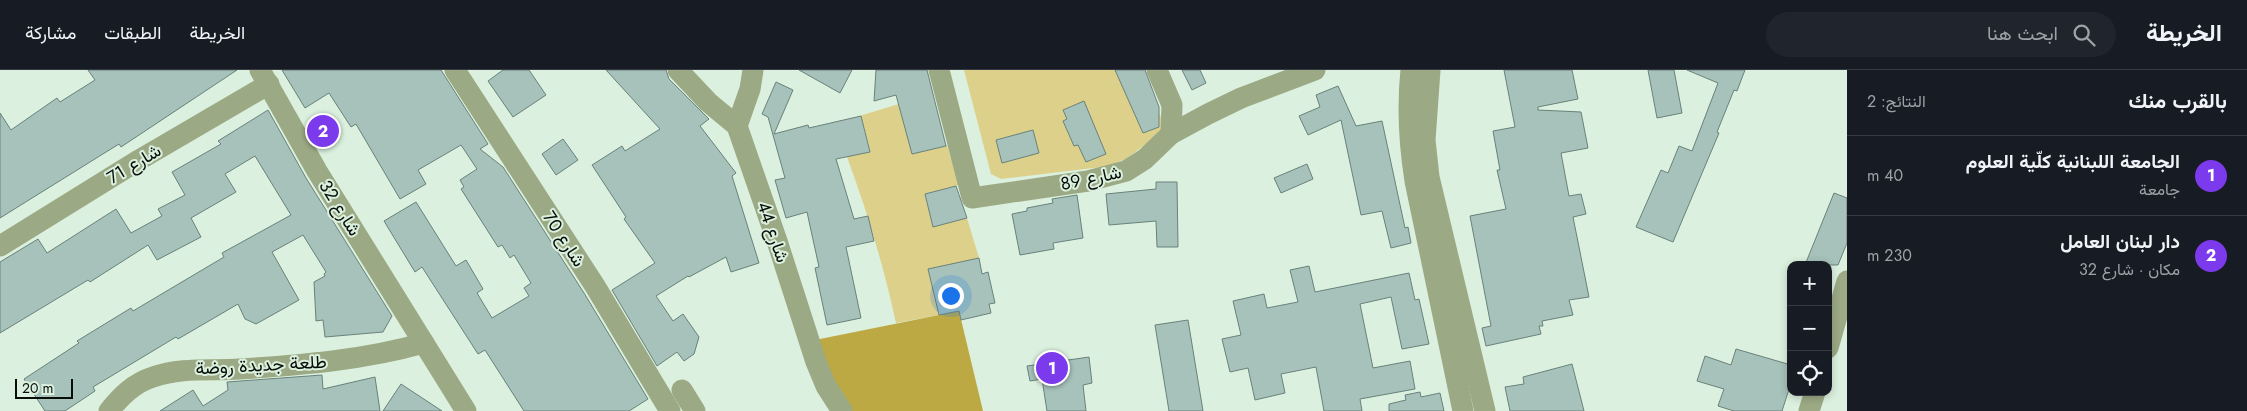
<!DOCTYPE html>
<html lang="ar">
<head>
<meta charset="utf-8">
<style>
	:root { --surface:#171b24; --page:#20242c; --text:#f1f3f6; --muted:#9ea1a6; --line:#363941; --accent:#7c3aed }
	body { margin:0; font-family:Jost,Vazirmatn,sans-serif; background:var(--page); color:var(--text); direction:rtl }
	.controls { position:absolute; right:15px; bottom:15px; display:grid; overflow:hidden; border-radius:10px; box-shadow:0 2px 8px #0003 }
	.controls button { width:45px; height:45px; display:grid; place-items:center; padding:0; border:0; border-bottom:1px solid var(--line); background:var(--surface); color:var(--text); font:25px sans-serif }
	.scale { position:absolute; left:15px; bottom:12px; width:58px; box-sizing:border-box; padding-left:5px; border:2px solid #070e08; border-top:0; font-size:14px; line-height:18px; white-space:nowrap; color:#070e08; -webkit-text-stroke:4px #dbf0de; paint-order:stroke }
	.you { position:absolute; left:950px; top:225px; width:18px; height:18px; margin:-12px; border:4px solid #fff; border-radius:50%; background:#1a73e8; box-shadow:0 0 0 8px #1a73e833 }
	.badge { display:grid; place-items:center; width:32px; height:32px; border-radius:50%; background:var(--accent); color:#fff; font-size:16px; font-weight:700 }
	.pin { position:absolute; translate:-50% -50%; border:2px solid #fff; box-shadow:0 1px 5px #0006 }
	.list { margin:0; padding:0; list-style:none }
	h2 { display:flex; justify-content:space-between; align-items:center; height:65px; margin:0; padding:0 20px; font-size:21px }
	h2 small { font-size:16px; font-weight:400; color:var(--muted) }
	.list li { display:grid; grid-template-columns:32px 1fr auto; gap:15px; align-items:center; box-sizing:border-box; height:80px; padding:0 20px; border-top:1px solid var(--line) }
	.list b { display:block; font-size:19px; white-space:nowrap }
	.list p { margin:0; font-size:16px; white-space:nowrap; color:var(--muted) }
	.list em { font-size:16px; font-style:normal; color:var(--muted) }
	.icon { flex:none; width:28px; height:28px; fill:none; stroke:currentColor; stroke-width:2; stroke-linecap:round; stroke-linejoin:round }
	.map { position:relative; flex:none; width:1847px; height:341px; overflow:hidden; direction:ltr }
	header { display:flex; align-items:center; gap:30px; box-sizing:border-box; height:70px; padding:0 25px; background:var(--surface); border-bottom:1px solid var(--line) }
	header strong { font-size:24px }
	nav { display:flex; gap:28px; margin-inline-start:auto; font-size:18px }
	.search { width:350px; height:45px; background:var(--page); display:flex; align-items:center; gap:12px; box-sizing:border-box; padding:0 18px; border-radius:28px; color:var(--muted); font-size:19px }
	main { display:flex }
	aside { flex:1; background:var(--surface) }
	.map>svg:first-child { display:block }
</style>
</head>
<body>
<header>
<strong>الخريطة</strong>
<div class="search"><svg class="icon" aria-label="search" viewBox="0 0 24 24"><circle cx="10" cy="10" r="6"/><path d="M15 15l6 6"/></svg>ابحث هنا</div>
<nav><a>الخريطة</a><a>الطبقات</a><a>مشاركة</a></nav>
</header>
<main>
<aside>
<h2>بالقرب منك<small>النتائج: 2</small></h2>
<ul class="list">
<li><span class="badge">1</span><div><b>الجامعة اللبنانية كلّية العلوم</b><p>جامعة</p></div><em>40 m</em></li>
<li><span class="badge">2</span><div><b>دار لبنان العامل</b><p>مكان · شارع 32</p></div><em>230 m</em></li>
</ul>
</aside>
<div class="map">
<svg width="1847" height="341" viewBox="0 0 1847 341">
	<rect width="100%" height="100%" fill="#dbf0de"/>
	<g fill="#ddd08a">
		<path d="M964 0H1145L1165 60 1127 88 1110 96 1001 109 991 104Z"/>
		<path d="M899 34 912 84 947 75 959 115 925 124 933 157 967 148 979 188 929 199 939 245 896 253C884 197 867 141 847 87L870 81 864 56 859 57 856 47Z"/>
	</g>
	<path fill="#bca944" d="M959 241 983 341H841L810 271Z"/>
	<g fill="#a6c2ba" stroke="#68827b">
		<path d="M88 0H237L121 77 119 74 0 148V43L11 60 57 28 60 32 95 10Z"/>
		<path d="M282 0H441L488 74 480 79 503 97 584 223 648 329 629 341H524L485 280 478 284 422 197 415 202 384 151 416 132 456 196 466 190 483 219 477 223 492 248 529 226 524 218 531 213 514 185 510 188 502 175 498 177 461 119 464 117 460 110 477 99 461 75 418 100 426 114 400 129 356 54 351 57 329 23 305 38Z"/>
		<path d="M503 0H529L546 25 513 47 488 11Z"/>
		<path d="M606 0H666L669 9 709 49 700 56 736 103 732 106 759 193 731 202 726 187 689 207 688 206 656 226 673 251 683 244 699 267 694 284 684 291 677 282 657 296 612 220 655 193 624 149 626 147 592 95 622 76 625 81 660 59Z"/>
		<path d="M799 0H852L840 23Z"/>
		<path d="M876 0H927L946 76 912 84 896 25 874 31Z"/>
		<path d="M1115 0H1145L1159 37V57L1143 63Z"/>
		<path d="M1182 0H1200L1206 13 1192 20Z"/>
		<path d="M1504 0H1572L1578 29 1538 37V40L1581 42 1588 78 1561 83 1569 126 1581 124 1586 144 1573 147 1589 227 1569 230 1573 245 1542 251 1543 256H1539L1541 264 1486 276 1482 258 1491 256 1470 146 1506 139 1497 100H1500L1493 61 1515 57Z"/>
		<path d="M1648 0H1674L1682 43 1657 48Z"/>
		<path d="M1687 0H1745L1737 21 1734 20 1717 62 1719 63 1673 172 1636 157 1661 100 1668 103 1679 76 1692 81 1718 13Z"/>
		<path d="M776 12 793 20 774 64 808 55 809 58 861 46 870 82 836 89 854 149 868 146 874 171 846 177 861 248 827 255 815 198 819 197 807 142 786 148 775 110 785 108 768 47 762 44Z"/>
		<path d="M1338 16 1356 56 1382 51 1405 158 1408 157 1411 173 1391 178 1382 141 1361 145 1341 50 1308 65 1299 46 1320 37 1316 25Z"/>
		<path d="M1084 31 1106 84 1086 92 1078 75 1074 76 1063 51 1067 49 1063 40Z"/>
		<path d="M268 40 306 108 392 246 383 262 325 267 323 250 316 251 314 212 325 206 324 204 326 202 303 165 272 182 299 230 256 254 245 249 238 234 178 269 176 267 93 317 95 321 65 341H45L24 309 79 273 77 271 131 238 133 241 224 187 222 183 291 145 255 86 225 104 236 122 191 148 201 167 157 190 148 175 90 212 88 210 0 263V192L38 169 47 183 116 139 131 163 162 146 158 139 185 125 172 102 221 74 218 71Z"/>
		<path d="M1033 60 1039 83 1002 93 996 70Z"/>
		<path d="M563 69 578 90 556 105 542 84Z"/>
		<path d="M1307 94 1313 109 1281 123 1274 108Z"/>
		<path d="M1156 112H1177L1178 177H1157L1156 151 1109 155 1106 124 1156 119Z"/>
		<path d="M956 116 967 148 933 157 925 124Z"/>
		<path d="M1834 123 1847 128V173L1838 195H1805Z"/>
		<path d="M1077 125 1083 168 1053 173 1054 179 1020 185 1012 144 1027 141V138L1053 133 1052 129Z"/>
		<path d="M979 188 982 204 988 202 995 233 989 234 991 243 961 250 959 241 939 245 928 199Z"/>
		<path d="M1309 196 1315 222 1409 203 1415 230 1419 229 1429 274 1402 279 1391 227 1360 234 1373 298 1410 291 1415 319 1360 329 1362 341H1324L1316 297 1281 304 1285 323 1255 330 1248 298 1230 302 1222 269 1241 265 1233 231 1264 224 1267 238 1298 232 1290 200Z"/>
		<path d="M1188 250 1203 341H1169L1155 255Z"/>
		<path d="M1736 279 1791 295V313L1782 341H1734L1718 336 1724 319 1697 311 1705 286 1731 295Z"/>
		<path d="M1089 287 1092 313 1083 315 1086 341H1047L1042 309 1030 311 1027 296Z"/>
		<path d="M1572 294 1584 341H1510L1505 317 1524 314 1523 307Z"/>
		<path d="M322 305 323 319 375 307 380 341H160L193 320 203 336 228 320 227 312Z"/>
		<path d="M401 314 442 341H383Z"/>
		<path d="M1420 322 1421 327 1440 323 1444 341H1389V334L1406 330 1405 325Z"/>
	</g>
	<g fill="none" stroke-linecap="round" stroke-linejoin="round">
		<g stroke="#9ba984" stroke-width="21">
			<path d="M260 0 317 101 466 341"/>
			<path d="M455 0 595 216 670 341"/>
			<path d="M678 0 708 32 737 56 777 171 816 292 826 316 842 341"/>
			<path d="M939 0 972 128 1088 111 1126 101 1145 89 1171 64 1208 44 1241 28 1315 0"/>
			<path d="M1157 0 1172 35 1171 64"/>
			<path d="M1411 0C1407 38 1409 73 1415 111L1463 341"/>
			<path d="M1430 0 1425 70 1429 107 1485 341"/>
			<path d="M737 56 750 19 753 0"/>
			<path d="M0 176 139 90 269 14"/>
			<path d="M1828 278 1847 211"/>
			<path d="M682 320 695 341"/>
			<path d="M109 341C121 326 134 313 153 307 182 297 210 301 240 299 302 295 364 290 424 273"/>
			<path d="M1809 341 1815 322"/>
		</g>
	</g>
	<g text-anchor="middle" stroke-width="4" stroke-linejoin="round" paint-order="stroke">
		<g font-size="18" fill="#070e08" stroke="#dbf0de">
			<text transform="translate(134 94) rotate(-31)" y="6">شارع 71</text>
			<text transform="translate(1091 108) rotate(-12)" y="6">شارع 89</text>
			<text transform="translate(340 138) rotate(58)" y="6">شارع 32</text>
			<text transform="translate(773 162) rotate(71)" y="6">شارع 44</text>
			<text transform="translate(564 169) rotate(57)" y="6">شارع 70</text>
			<text transform="translate(261 295) rotate(-3)" y="6">طلعة جديدة روضة</text>
		</g>
	</g>
</svg>
<div class="controls">
<button>+</button>
<button>−</button>
<button><svg class="icon" aria-label="locate" viewBox="0 0 24 24"><circle cx="12" cy="12" r="6"/><path d="M12 2v4M12 18v4M2 12h4M18 12h4"/></svg></button>
</div>
<div class="scale">20 m</div>
<div class="you"></div>
<div class="pin badge" style="left:1052px;top:298px">1</div>
<div class="pin badge" style="left:323px;top:61px">2</div>
</div>
</main>
</body>
</html>
